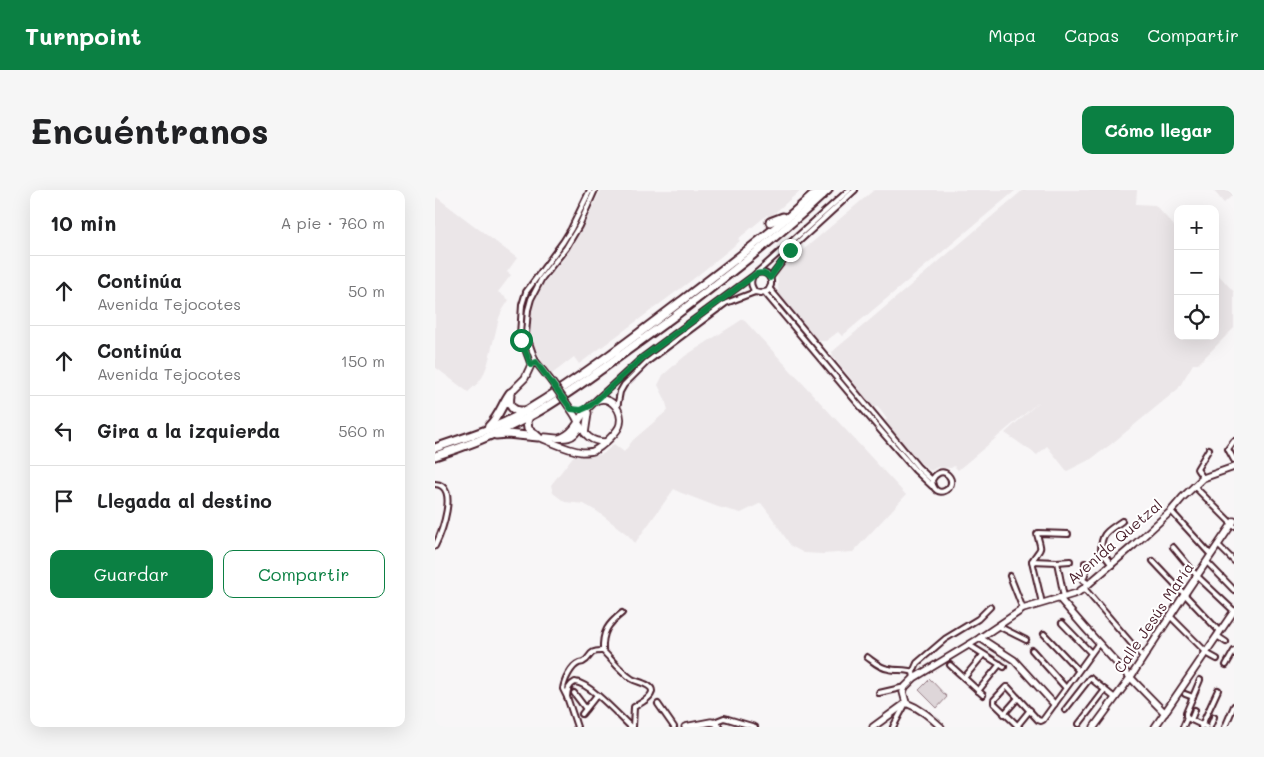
<!DOCTYPE html>
<html lang="es">
<head>
<meta charset="utf-8">
<style>
	:root { --surface:#fff; --page:#f6f6f6; --text:#202124; --muted:#757577; --line:#e0e0e0; --accent:#0b8043 }
	body { margin:0; font-family:Mali,sans-serif; background:var(--page); color:var(--text) }
	.controls { position:absolute; right:15px; top:15px; display:grid; overflow:hidden; border-radius:10px; box-shadow:0 5px 20px #0002 }
	.controls button { width:45px; height:45px; display:grid; place-items:center; padding:0; border:0; border-bottom:1px solid var(--line); background:var(--surface); color:var(--text); font:25px sans-serif }
	.stop { position:absolute; width:15px; height:15px; margin:-11px; border:4px solid #0b8043; border-radius:50%; background:#fff }
	.stop.end { background:#0b8043; border-color:#fff; box-shadow:0 1px 5px #0008 }
	.list { margin:0; padding:0; list-style:none }
	h2 { display:flex; justify-content:space-between; align-items:center; height:65px; margin:0; padding:0 20px; font-size:21px }
	h2 small { font-size:16px; font-weight:400; color:var(--muted) }
	.list li { display:grid; grid-template-columns:32px 1fr auto; gap:15px; align-items:center; box-sizing:border-box; height:70px; padding:0 20px; border-top:1px solid var(--line) }
	.list b { display:block; font-size:19px; white-space:nowrap }
	.list p { margin:0; font-size:16px; white-space:nowrap; color:var(--muted) }
	.list em { font-size:16px; font-style:normal; color:var(--muted) }
	.actions { display:flex; gap:10px; padding:15px 20px }
	.actions a { flex:1; padding:11px 0; border:1px solid var(--accent); border-radius:10px; text-align:center; font-size:18px; color:var(--accent) }
	.actions .main { background:var(--accent); color:#fff }
	.icon { flex:none; width:28px; height:28px; fill:none; stroke:currentColor; stroke-width:2; stroke-linecap:round; stroke-linejoin:round }
	.map { position:relative; flex:none; width:799px; height:537px; overflow:hidden; border-radius:10px }
	header { display:flex; align-items:center; gap:30px; box-sizing:border-box; height:70px; padding:0 25px; background:var(--accent); color:#fff }
	header strong { font-size:24px }
	nav { display:flex; gap:28px; margin-inline-start:auto; font-size:18px }
	.intro { display:flex; align-items:center; justify-content:space-between; box-sizing:border-box; height:120px; padding:0 30px }
	h1 { margin:0; font-size:35px }
	.button { padding:12px 22px; border-radius:10px; background:var(--accent); color:#fff; font-size:18px; font-weight:700 }
	main { display:flex; gap:30px; padding:0 30px }
	aside { flex:1; background:var(--surface); border-radius:10px; box-shadow:0 5px 20px #0002 }
	.map>svg:first-child { display:block }
</style>
</head>
<body>
<header>
<strong>Turnpoint</strong>
<nav><a>Mapa</a><a>Capas</a><a>Compartir</a></nav>
</header>
<div class="intro"><h1>Encuéntranos</h1><a class="button">Cómo llegar</a></div>
<main>
<aside>
<h2>10 min<small>A pie · 760 m</small></h2>
<ul class="list">
<li><svg class="icon" aria-label="ahead" viewBox="0 0 24 24"><path d="M12 20V5M6 11l6-6 6 6"/></svg><div><b>Continúa</b><p>Avenida Tejocotes</p></div><em>50 m</em></li>
<li><svg class="icon" aria-label="ahead" viewBox="0 0 24 24"><path d="M12 20V5M6 11l6-6 6 6"/></svg><div><b>Continúa</b><p>Avenida Tejocotes</p></div><em>150 m</em></li>
<li><svg class="icon" aria-label="left" viewBox="0 0 24 24"><path d="M17 20v-9H6M10 6l-5 5 5 5"/></svg><div><b>Gira a la izquierda</b></div><em>560 m</em></li>
<li><svg class="icon" aria-label="arrive" viewBox="0 0 24 24"><path d="M6 21V4h12l-3 4 3 4H6"/></svg><div><b>Llegada al destino</b></div></li>
</ul>
<div class="actions"><a class="main">Guardar</a><a>Compartir</a></div>
</aside>
<div class="map">
<svg width="799" height="537" viewBox="0 0 799 537">
	<rect width="100%" height="100%" fill="#f8f6f7"/>
	<filter id="ink" filterUnits="userSpaceOnUse"><feTurbulence type="fractalNoise" baseFrequency=".02" numOctaves="2"/><feDisplacementMap in="SourceGraphic" scale="10" xChannelSelector="R" yChannelSelector="G"/><feConvolveMatrix kernelMatrix="1 2 1 2 8 2 1 2 1" color-interpolation-filters="sRGB"/></filter>
	<g filter="url(#ink)">
		<g fill="#ebe6e8">
			<path d="M166 0H366L335 27 332 25 303 49 305 51 257 90 144 174 139 167 117 184 109 176 95 146 94 128 97 114 105 98 123 76 139 54Z"/>
			<path d="M439 0H581L407 146 403 142 391 151H383L344 105 342 82Z"/>
			<path d="M588 0H702L701 14 720 15 743 40V146H780V81L799 102V138L763 174H758L743 199 675 255 656 269 632 281 612 256 602 265 570 243 605 211 523 280 519 276 516 278 503 277 497 280H494L476 264 455 239 456 238 450 231 452 229 443 217H438L398 166 397 162Z"/>
			<path d="M778 0H799V4L789 13Z"/>
			<path d="M0 6 82 68 72 82 76 85 63 102 74 110 67 121 64 128 53 173 48 186 43 193 33 202 0 177Z"/>
			<path d="M308 129 471 305 418 362 388 364 369 363 356 356 336 326 326 313 306 323 283 317 244 302 239 299 200 353 193 345 163 322 149 314 130 312 118 303 116 295 140 264 149 267 168 264 179 254 189 262 198 250 233 220 230 209 223 195 228 185 250 166Z"/>
		</g>
		<path fill="#ded6d9" stroke="#947a82" d="M495 489 512 507 502 518 484 500Z"/>
		<g fill="none" stroke-linecap="round" stroke-linejoin="round">
			<defs>
				<g id="street">
					<path d="M317 88C315 94 317 97 320 102"/>
					<path d="M335 88 360 55 420 0"/>
					<path d="M335 99 483 277 497 290C499 313 525 297 513 285 507 279 500 284 497 290"/>
					<path d="M330 103 446 241 480 280 497 296"/>
					<path d="M101 172 91 144 93 120 96 109 107 88 131 58 144 36 160 0"/>
					<path d="M96 175 85 145 87 115 91 102 128 52 136 39 155 0"/>
					<path d="M161 210 207 168 318 86 414 0"/>
					<path d="M182 218 185 202 189 195 212 172 291 113 320 102 325 103 333 101 336 95C337 86 331 81 322 83"/>
					<path d="M799 251 793 259 799 270"/>
					<path d="M768 288 762 279 774 259"/>
					<path d="M0 294C25 295 6 344 0 356"/>
					<path d="M759 296 799 336"/>
					<path d="M736 321 776 365"/>
					<path d="M783 355 799 371"/>
					<path d="M738 357 762 386 799 421"/>
					<path d="M597 371 622 372 635 371"/>
					<path d="M718 371 785 442"/>
					<path d="M622 372 629 407"/>
					<path d="M772 372 799 400"/>
					<path d="M650 373 651 381 648 390 654 394"/>
					<path d="M677 375 666 361C666 342 673 341 687 331"/>
					<path d="M575 386 588 419"/>
					<path d="M649 398 708 467"/>
					<path d="M607 413 597 371C607 355 607 363 602 344L603 343 633 344"/>
					<path d="M735 426 771 462"/>
					<path d="M627 433 656 463"/>
					<path d="M563 436 591 450"/>
					<path d="M609 444 643 480"/>
					<path d="M782 446 791 452"/>
					<path d="M534 455 569 477"/>
					<path d="M597 460 630 497"/>
					<path d="M168 461C167 442 173 434 187 423"/>
					<path d="M771 463 782 469"/>
					<path d="M432 467C439 472 445 478 454 479 462 481 470 479 478 482"/>
					<path d="M515 475 548 505"/>
					<path d="M791 475 799 461"/>
					<path d="M479 488 478 482 482 473 510 449 543 429 555 417"/>
					<path d="M529 488 548 465"/>
					<path d="M543 501 565 474"/>
					<path d="M139 503 151 519"/>
					<path d="M444 503 470 497"/>
					<path d="M750 504 758 507"/>
					<path d="M132 507 128 499C129 491 136 476 144 473 146 472 147 473 148 472 157 468 152 460 168 461 177 470 186 482 197 489 202 492 217 494 217 501 217 508 204 514 199 517L198 537"/>
					<path d="M223 514 239 537"/>
					<path d="M630 520 655 488 680 508"/>
					<path d="M147 524 162 505"/>
					<path d="M569 524 583 508"/>
					<path d="M752 528 771 537"/>
					<path d="M756 530 760 520"/>
					<path d="M279 532 289 528 293 529 320 537"/>
					<path d="M644 534 670 500"/>
					<path d="M582 536 595 520"/>
					<path d="M142 537 132 507C132 500 134 495 140 492 155 493 184 526 196 537"/>
					<path d="M458 537 470 515"/>
					<path d="M584 537 559 513V510L570 498 571 497H573L603 530 606 531 608 530 663 454"/>
					<path d="M748 537 752 528 751 526V523L765 490"/>
					<path d="M766 537 783 500"/>
					<path d="M775 537 779 527"/>
					<path d="M790 537 799 516"/>
				</g>
				<g id="secondary">
					<path d="M75 203 90 188 96 175 101 172 116 191"/>
					<path d="M132 214C136 220 141 226 143 232 150 245 155 252 171 252"/>
					<path d="M150 243 153 223"/>
					<path d="M103 247C117 252 132 260 147 262 150 262 155 262 158 261 166 258 184 241 185 234 188 221 176 206 163 210 154 213 144 232 138 239 134 244 130 246 125 248"/>
					<path d="M110 247C125 248 138 253 145 236"/>
					<path d="M624 408C658 448 693 486 730 523"/>
					<path d="M545 448 579 470 619 514"/>
					<path d="M471 513 468 502 470 497 479 488 545 448 588 419 642 403 649 398 699 355 736 321 748 307 768 288 799 277"/>
					<path d="M471 513C485 518 495 527 506 537"/>
					<path d="M250 537 276 532 281 533 284 537"/>
					<path d="M438 537 471 513"/>
					<path d="M659 537 695 488 749 405 799 331"/>
					<path d="M720 537 799 421"/>
				</g>
				<g id="highway">
					<path d="M335 32 348 27"/>
					<path d="M75 206C73 216 78 222 89 221"/>
					<path d="M94 226 92 232 93 239 101 245"/>
					<path d="M54 236C64 227 67 214 75 203"/>
					<path d="M61 245 72 244 103 247"/>
					<path d="M0 258C31 247 63 238 91 221 146 188 198 148 249 109 295 74 341 39 384 0"/>
					<path d="M0 266C35 255 69 241 101 223 124 210 146 194 167 179 192 161 216 143 241 125 293 85 345 45 393 0"/>
				</g>
			</defs>
			<use href="#street" stroke="#4a1f2b" stroke-width="8"/>
			<use href="#secondary" stroke="#4a1f2b" stroke-width="9"/>
			<use href="#highway" stroke="#4a1f2b" stroke-width="11"/>
			<use href="#street" stroke="#fff" stroke-width="4"/>
			<use href="#secondary" stroke="#fff" stroke-width="5.5"/>
			<use href="#highway" stroke="#fff" stroke-width="7"/>
			<defs>
				<path id="secondary-bridge" d="M116 191 132 214"/>
			</defs>
			<use href="#secondary-bridge" stroke="#4a1f2b" stroke-width="9" stroke-linecap="butt"/>
			<use href="#secondary-bridge" stroke="#fff" stroke-width="5.5"/>
		</g>
	</g>
	<g fill="none" stroke-linecap="round" stroke-linejoin="round" filter="url(#ink)">
		<path stroke="#0b8043" stroke-width="6" d="M86 150 96 175 101 172 136 219 146 220 155 216 207 168 321 84C327 82 331 83 335 88L355 60"/>
	</g>
	<g text-anchor="middle" stroke-width="4" stroke-linejoin="round" paint-order="stroke">
		<g font-size="15" fill="#4a1f2b" stroke="#fff">
			<text transform="translate(680 352) rotate(-41)" y="5">Avenida Quetzal</text>
			<text transform="translate(719 428) rotate(-56)" y="5">Calle Jesús María</text>
		</g>
	</g>
</svg>
<div class="controls">
<button>+</button>
<button>−</button>
<button><svg class="icon" aria-label="locate" viewBox="0 0 24 24"><circle cx="12" cy="12" r="6"/><path d="M12 2v4M12 18v4M2 12h4M18 12h4"/></svg></button>
</div>
<div class="stop" style="left:86px;top:150px"></div>
<div class="stop end" style="left:355px;top:60px"></div>
</div>
</main>
</body>
</html>
